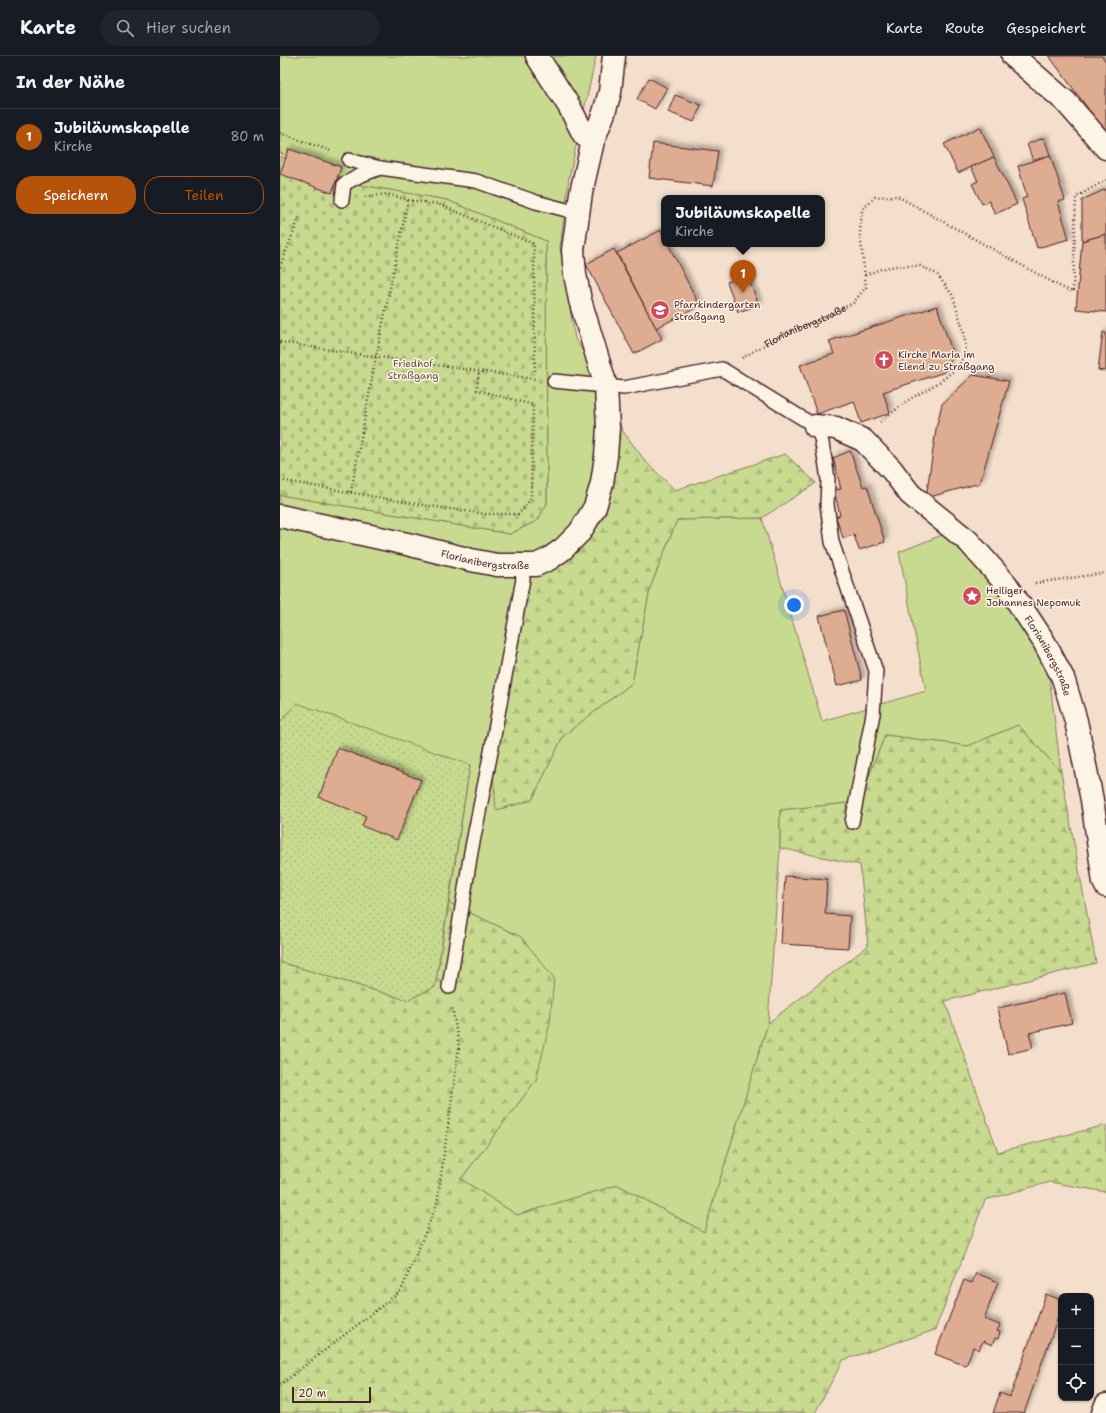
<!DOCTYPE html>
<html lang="de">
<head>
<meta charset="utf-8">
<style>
	:root { --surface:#171b24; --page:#20242c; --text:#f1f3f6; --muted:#9ea1a6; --line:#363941; --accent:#b45309 }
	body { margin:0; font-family:"Shantell Sans",sans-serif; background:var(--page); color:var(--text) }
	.controls { position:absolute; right:12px; bottom:12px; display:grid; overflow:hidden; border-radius:8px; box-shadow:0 1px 3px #0004 }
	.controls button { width:36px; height:36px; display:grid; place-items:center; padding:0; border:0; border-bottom:1px solid var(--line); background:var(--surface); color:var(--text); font:20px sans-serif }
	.scale { position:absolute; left:12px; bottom:10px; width:79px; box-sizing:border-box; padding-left:4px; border:2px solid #4a1f2b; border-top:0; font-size:11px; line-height:14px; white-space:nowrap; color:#4a1f2b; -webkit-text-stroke:3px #fcf5e5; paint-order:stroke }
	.you { position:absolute; left:514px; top:549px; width:14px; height:14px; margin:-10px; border:3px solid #fff; border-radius:50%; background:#1a73e8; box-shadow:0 0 0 6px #1a73e833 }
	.badge { display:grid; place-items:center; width:26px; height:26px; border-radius:50%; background:var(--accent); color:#fff; font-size:13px; font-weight:700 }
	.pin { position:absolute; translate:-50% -33px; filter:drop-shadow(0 1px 2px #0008) }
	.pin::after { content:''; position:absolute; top:21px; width:14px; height:12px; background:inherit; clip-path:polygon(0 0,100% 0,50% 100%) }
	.popup { position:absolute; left:381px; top:139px; width:164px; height:52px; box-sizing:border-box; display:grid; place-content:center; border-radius:8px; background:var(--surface); filter:drop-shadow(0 1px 3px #0005); font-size:13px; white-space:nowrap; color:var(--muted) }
	.popup b { font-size:15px; color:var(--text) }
	.popup::after { content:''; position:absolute; left:50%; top:100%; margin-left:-8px; border:8px solid transparent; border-top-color:var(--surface) }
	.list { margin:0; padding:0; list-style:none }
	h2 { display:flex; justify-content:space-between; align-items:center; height:52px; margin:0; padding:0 16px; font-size:17px }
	h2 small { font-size:13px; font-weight:400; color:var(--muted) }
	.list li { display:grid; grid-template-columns:26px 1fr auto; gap:12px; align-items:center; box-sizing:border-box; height:56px; padding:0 16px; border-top:1px solid var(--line) }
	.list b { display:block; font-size:15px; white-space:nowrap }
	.list p { margin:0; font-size:13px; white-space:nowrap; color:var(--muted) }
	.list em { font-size:13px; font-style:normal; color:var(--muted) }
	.actions { display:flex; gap:8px; padding:12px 16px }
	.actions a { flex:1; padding:9px 0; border:1px solid var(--accent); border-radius:16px; text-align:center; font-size:14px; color:var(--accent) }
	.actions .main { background:var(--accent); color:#fff }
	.icon { flex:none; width:22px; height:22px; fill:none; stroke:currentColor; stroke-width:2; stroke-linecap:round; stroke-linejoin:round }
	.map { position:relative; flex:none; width:826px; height:1357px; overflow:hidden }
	header { display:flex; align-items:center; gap:24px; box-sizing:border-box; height:56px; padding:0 20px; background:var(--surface); border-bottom:1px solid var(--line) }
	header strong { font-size:19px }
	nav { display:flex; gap:22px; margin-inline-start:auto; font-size:14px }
	.search { width:280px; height:36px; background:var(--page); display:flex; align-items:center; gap:10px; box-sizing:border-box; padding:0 14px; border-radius:22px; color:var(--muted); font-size:15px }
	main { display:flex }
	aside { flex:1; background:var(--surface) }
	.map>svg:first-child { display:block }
</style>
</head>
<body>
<header>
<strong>Karte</strong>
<div class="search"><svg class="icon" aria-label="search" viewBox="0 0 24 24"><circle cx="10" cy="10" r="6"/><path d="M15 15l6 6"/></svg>Hier suchen</div>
<nav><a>Karte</a><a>Route</a><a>Gespeichert</a></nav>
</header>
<main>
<aside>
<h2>In der Nähe<small></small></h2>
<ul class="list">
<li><span class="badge">1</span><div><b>Jubiläumskapelle</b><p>Kirche</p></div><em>80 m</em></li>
</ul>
<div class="actions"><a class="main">Speichern</a><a>Teilen</a></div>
</aside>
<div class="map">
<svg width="826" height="1357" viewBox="0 0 826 1357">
	<defs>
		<pattern id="forest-firs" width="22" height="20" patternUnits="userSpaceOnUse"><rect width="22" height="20" fill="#c7da8f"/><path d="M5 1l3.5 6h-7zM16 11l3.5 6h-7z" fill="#acbb7c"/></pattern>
		<pattern id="cemetery-stones" width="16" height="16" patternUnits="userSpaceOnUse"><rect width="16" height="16" fill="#c7da8f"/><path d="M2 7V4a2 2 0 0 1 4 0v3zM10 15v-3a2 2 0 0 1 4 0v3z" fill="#acbb7c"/></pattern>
		<pattern id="garden-dots" width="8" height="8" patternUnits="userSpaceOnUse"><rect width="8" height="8" fill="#c7da8f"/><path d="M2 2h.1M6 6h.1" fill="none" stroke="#acbb7c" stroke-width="1.8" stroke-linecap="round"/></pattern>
		<filter id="shadow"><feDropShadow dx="3.5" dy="-3.5" stdDeviation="2" flood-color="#0004"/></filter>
	</defs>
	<rect width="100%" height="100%" fill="#f3dfcc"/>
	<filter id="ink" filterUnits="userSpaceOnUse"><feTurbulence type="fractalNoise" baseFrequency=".025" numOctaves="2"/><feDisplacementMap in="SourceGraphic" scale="8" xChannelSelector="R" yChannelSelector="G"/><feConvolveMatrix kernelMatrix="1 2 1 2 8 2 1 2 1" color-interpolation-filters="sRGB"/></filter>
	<g filter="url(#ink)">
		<path fill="#c7da8f" stroke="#887c5d" d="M0 0H316L289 122 280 191 295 283 326 330 342 374 322 427 216 754 252 744 283 680 352 627 370 532 397 464 482 462 542 665 646 635 619 496 667 477 714 525 768 611 781 716 738 669 688 690 605 679 579 746 500 754V792L488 967 424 1176 338 1129 237 1159 181 1123 256 1024 241 881 169 847 190 709 0 665V439L230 478 258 464 267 447 266 185 167 144 81 129 0 97Z"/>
		<g fill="url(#forest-firs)" stroke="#887c5d">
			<path d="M342 374 366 406 395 434 505 398 536 427 482 462 397 464 370 532 352 627 283 680 252 744 216 754 211 696 243 523 269 503 322 427Z"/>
			<path d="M738 669 781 716 816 907 665 945 718 1096 826 1069V1136L770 1126 705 1144 655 1274 563 1304 535 1357H0V906L127 944 155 931 169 847 241 881 274 922 270 967 256 1024 181 1123 237 1159 338 1129 424 1176 488 967 588 890 580 809 500 792V754L579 746 605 679 688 690Z"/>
		</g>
		<path fill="url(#cemetery-stones)" stroke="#887c5d" d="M0 100 81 129 167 144 266 185 267 447 258 464 230 478 0 439Z"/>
		<path fill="url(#garden-dots)" stroke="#887c5d" d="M17 647 190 709 155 931 127 944 0 906V666Z"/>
		<g fill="#deac90" stroke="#4a1f2b" filter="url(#shadow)">
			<path d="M769 0H822L826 6V77Z"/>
			<path d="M369 22 387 32 375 53 357 43Z"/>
			<path d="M395 39 421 49 414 66 388 56Z"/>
			<path d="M700 71 714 101 678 117 664 88Z"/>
			<path d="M764 82 770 99 753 105 747 88Z"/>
			<path d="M373 87 438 95 433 130 369 122Z"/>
			<path d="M9 93 61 111 52 137 0 118Z"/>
			<path d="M770 99 785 144 778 146 789 183 757 192 742 143 747 141 738 110Z"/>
			<path d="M714 101 737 148 715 158 709 145 702 148 692 128 698 125 691 111Z"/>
			<path d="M826 133V178L802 185V144Z"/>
			<path d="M381 174 384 181V188H388L420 250 376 272 337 197Z"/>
			<path d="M826 178V256L796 253 802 185Z"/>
			<path d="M334 193 382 283 354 298 306 208Z"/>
			<path d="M467 219 479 249 458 256 447 226Z"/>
			<path d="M657 250 673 299 665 316 603 336 610 357 581 367 574 345 537 358 520 309 554 298 549 285Z"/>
			<path d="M823 276 826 277V315L818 314Z"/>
			<path d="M693 319 729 325 700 427 646 442 656 373 662 348Z"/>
			<path d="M570 395 583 431 587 430 605 486 579 494 574 479 563 482 556 461 560 459 554 434 561 433 553 402Z"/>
			<path d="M564 554 582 624 557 630 539 560Z"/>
			<path d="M58 692 141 724 117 784 82 770 86 760 39 741Z"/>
			<path d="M505 820 547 823 545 858 570 860 568 892 501 888Z"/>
			<path d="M785 937 792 967 749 977 753 992 728 998 718 952Z"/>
			<path d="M696 1217 718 1226 704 1263 720 1269 717 1275 720 1276 718 1283 715 1282 712 1289 703 1285 699 1294 693 1291 686 1310 655 1298 684 1224 692 1227Z"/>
			<path d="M766 1238 781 1244V1253L744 1357H713L720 1337 730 1341Z"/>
		</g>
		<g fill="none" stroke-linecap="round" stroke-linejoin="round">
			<defs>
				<g id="service">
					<path d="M69 104 100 112 196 125 256 146 298 157"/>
					<path d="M62 144 64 128 79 120 100 112"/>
					<path d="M274 325 344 332 442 313 535 370 541 382 546 410 548 424 547 448 552 486 596 615 593 658 572 766"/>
					<path d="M169 931 191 796 211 696 243 523 241 509"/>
				</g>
				<g id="minor">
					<path d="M257 0 289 50 304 79 313 85"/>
					<path d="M733 0 786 46 826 92"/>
					<path id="s2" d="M535 370 556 372 583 384 612 414 630 438 688 485 726 528 763 584 783 622 796 665 812 744 824 826 826 830"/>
					<path id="s3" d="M0 460 127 488 191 504 217 509H256L269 503 283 493 300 476 315 451 322 427 326 400 328 372 326 330 300 244 295 218 293 194 301 137 313 85 324 57 330 36 334 0"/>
				</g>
				<path id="primary" d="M823 1357 826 1349"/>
			</defs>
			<use href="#service" stroke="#4a1f2b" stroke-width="16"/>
			<use href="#minor" stroke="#4a1f2b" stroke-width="25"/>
			<use href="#primary" stroke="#4a1f2b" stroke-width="25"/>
			<g stroke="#4a1f2b" stroke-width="2.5" stroke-dasharray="1 3" stroke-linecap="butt">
				<path d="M0 77 51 95"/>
				<path d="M85 141 107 138 128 144 158 148 254 188 255 317"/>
				<path d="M0 211 21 157"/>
				<path d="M585 219 601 213 615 210H640L657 218 673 240 684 277 686 295 678 311 661 325 627 345 600 366"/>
				<path d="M0 286 70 297 255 323"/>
				<path id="s1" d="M462 302 507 276 541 263 573 247 586 231 580 177 582 154 595 141 617 140 781 231 793 236 796 141 826 124"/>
				<path d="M0 424 136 448 206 458H238L247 449 251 440 253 349 197 334 199 315"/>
				<path d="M71 436 96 301 128 144"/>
				<path d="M755 527 826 517"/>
				<path d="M0 1329 121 1235 157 1148 179 991 172 950"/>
			</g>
			<use href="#service" stroke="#fcf5e5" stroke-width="13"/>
			<use href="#minor" stroke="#fcf5e5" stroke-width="22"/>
			<use href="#primary" stroke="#fcf5e5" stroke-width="22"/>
		</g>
	</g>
	<defs>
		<symbol id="school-disc" viewBox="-11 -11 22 22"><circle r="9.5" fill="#d1495b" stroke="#fcf5e5"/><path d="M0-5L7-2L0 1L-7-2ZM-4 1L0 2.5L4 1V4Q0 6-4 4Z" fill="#fff"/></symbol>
		<symbol id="church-disc" viewBox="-11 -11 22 22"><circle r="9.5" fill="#d1495b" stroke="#fcf5e5"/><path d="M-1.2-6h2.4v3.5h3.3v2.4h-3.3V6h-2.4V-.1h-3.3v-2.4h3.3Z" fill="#fff"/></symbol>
		<symbol id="sight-disc" viewBox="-11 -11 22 22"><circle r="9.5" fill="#d1495b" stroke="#fcf5e5"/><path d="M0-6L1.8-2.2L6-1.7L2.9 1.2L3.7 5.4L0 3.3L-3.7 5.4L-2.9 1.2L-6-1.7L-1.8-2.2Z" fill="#fff"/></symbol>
	</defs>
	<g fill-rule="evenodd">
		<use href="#school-disc" x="369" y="243" width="22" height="22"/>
		<use href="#church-disc" x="593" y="293" width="22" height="22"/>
		<use href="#sight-disc" x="681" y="529" width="22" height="22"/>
	</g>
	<g text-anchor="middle" stroke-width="3" stroke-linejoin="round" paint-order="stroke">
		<g font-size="10" fill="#4a1f2b" stroke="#fcf5e5" text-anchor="start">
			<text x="394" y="252">Pfarrkindergarten<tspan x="394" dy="12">Straßgang</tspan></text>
			<text x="618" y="302">Kirche Maria im<tspan x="618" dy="12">Elend zu Straßgang</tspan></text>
			<text x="706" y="538">Heiliger<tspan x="706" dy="12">Johannes Nepomuk</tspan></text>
		</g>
		<g font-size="10" fill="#4a1f2b" stroke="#fcf5e5">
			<text dy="4" stroke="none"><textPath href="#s1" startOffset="71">Florianibergstraße</textPath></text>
			<text dy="4" stroke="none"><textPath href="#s3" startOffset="210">Florianibergstraße</textPath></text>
			<text dy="4" stroke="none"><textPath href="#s2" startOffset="338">Florianibergstraße</textPath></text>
		</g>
		<g font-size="10" fill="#694e44" stroke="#fcf5e5">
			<text x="133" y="311">Friedhof<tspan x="133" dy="12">Straßgang</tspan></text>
		</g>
	</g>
</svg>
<div class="controls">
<button>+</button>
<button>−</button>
<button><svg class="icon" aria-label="locate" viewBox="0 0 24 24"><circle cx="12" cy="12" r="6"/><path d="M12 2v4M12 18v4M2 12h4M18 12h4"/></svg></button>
</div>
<div class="scale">20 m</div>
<div class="you"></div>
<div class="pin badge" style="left:463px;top:237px">1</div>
<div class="popup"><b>Jubiläumskapelle</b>Kirche</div>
</div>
</main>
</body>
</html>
